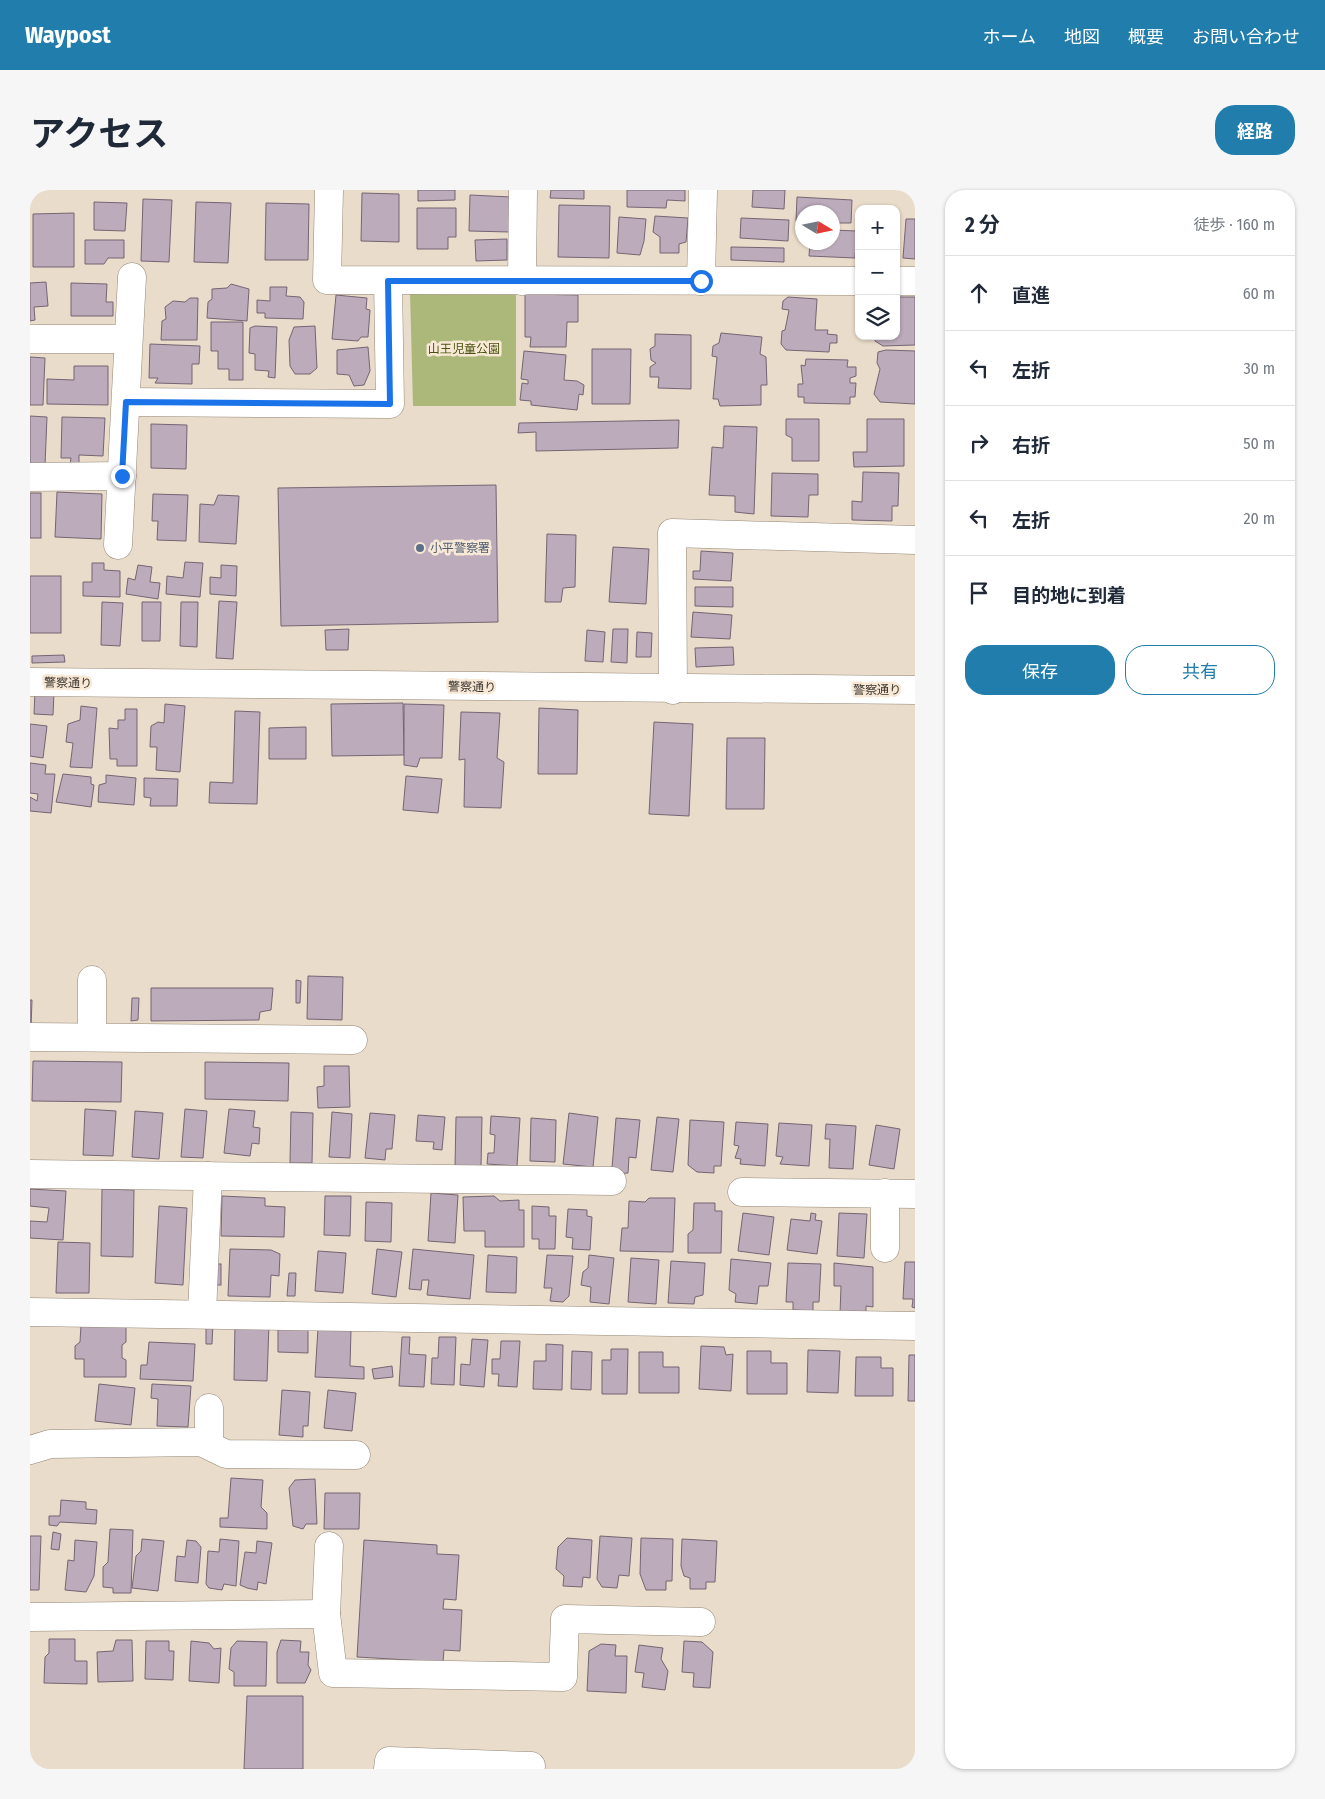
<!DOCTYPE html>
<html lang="ja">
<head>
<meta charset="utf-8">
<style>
	:root { --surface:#fff; --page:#f6f6f7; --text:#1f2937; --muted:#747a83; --line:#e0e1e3; --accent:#217dab }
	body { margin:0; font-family:"Fira Sans Condensed","Noto Sans JP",sans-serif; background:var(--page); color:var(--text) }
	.controls { position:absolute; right:15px; top:15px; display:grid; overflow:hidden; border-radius:10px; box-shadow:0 1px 4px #0004 }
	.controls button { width:45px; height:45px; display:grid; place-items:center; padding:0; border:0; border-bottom:1px solid var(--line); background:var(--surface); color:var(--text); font:25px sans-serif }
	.compass { position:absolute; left:765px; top:15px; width:45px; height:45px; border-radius:50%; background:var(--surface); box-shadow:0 1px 4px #0004; rotate:100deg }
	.stop { position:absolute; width:15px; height:15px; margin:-11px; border:4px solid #1a73e8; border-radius:50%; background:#fff }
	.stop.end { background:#1a73e8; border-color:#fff; box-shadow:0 1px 5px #0008 }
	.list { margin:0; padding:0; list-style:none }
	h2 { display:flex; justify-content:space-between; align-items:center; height:65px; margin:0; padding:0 20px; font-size:21px }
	h2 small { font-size:16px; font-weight:400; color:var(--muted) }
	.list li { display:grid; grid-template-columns:32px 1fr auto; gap:15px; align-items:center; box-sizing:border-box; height:75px; padding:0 20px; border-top:1px solid var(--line) }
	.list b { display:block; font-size:19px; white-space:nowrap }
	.list em { font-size:16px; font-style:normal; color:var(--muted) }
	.actions { display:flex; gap:10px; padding:15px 20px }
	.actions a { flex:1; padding:11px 0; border:1px solid var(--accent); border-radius:20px; text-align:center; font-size:18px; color:var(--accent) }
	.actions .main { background:var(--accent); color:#fff }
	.icon { flex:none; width:28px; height:28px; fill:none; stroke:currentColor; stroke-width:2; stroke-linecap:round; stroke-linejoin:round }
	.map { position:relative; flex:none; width:885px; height:1579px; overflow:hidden; border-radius:20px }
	header { display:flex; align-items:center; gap:30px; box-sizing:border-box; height:70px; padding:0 25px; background:var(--accent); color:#fff }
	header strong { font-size:24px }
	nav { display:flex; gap:28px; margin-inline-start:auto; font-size:18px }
	.intro { display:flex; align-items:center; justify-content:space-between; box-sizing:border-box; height:120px; padding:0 30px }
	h1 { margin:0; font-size:35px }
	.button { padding:12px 22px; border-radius:20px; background:var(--accent); color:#fff; font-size:18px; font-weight:700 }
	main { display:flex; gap:30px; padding:0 30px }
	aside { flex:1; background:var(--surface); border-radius:20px; box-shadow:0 1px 4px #0004 }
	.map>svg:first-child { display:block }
</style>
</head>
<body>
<header>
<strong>Waypost</strong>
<nav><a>ホーム</a><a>地図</a><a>概要</a><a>お問い合わせ</a></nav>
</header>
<div class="intro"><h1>アクセス</h1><a class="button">経路</a></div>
<main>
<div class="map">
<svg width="885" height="1579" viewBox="0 0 885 1579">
	<rect width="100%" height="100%" fill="#eadcca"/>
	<path fill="#abb87a" d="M486 100V216H383L380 102Z"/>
	<g fill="#bcabbb" stroke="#746573">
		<path d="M388 0H425V10L388 11Z"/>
		<path d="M521 0H554V9L520 8Z"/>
		<path d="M597 0H655V11L637 10 636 18 597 17Z"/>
		<path d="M723 0H755L754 19 722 17Z"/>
		<path d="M332 3 369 4V52L331 51Z"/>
		<path d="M440 5 481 7 480 42 439 41Z"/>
		<path d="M767 7 822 10 821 33H802V22H772V32L766 31Z"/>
		<path d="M113 9 142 10 139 72 111 71Z"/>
		<path d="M64 12 97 13 95 41 64 40Z"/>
		<path d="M166 12 201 13 198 73 164 72Z"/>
		<path d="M236 13 279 14 278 70H235Z"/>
		<path d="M529 15 580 16 579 68 528 67Z"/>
		<path d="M387 18H426V47H418V59H387Z"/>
		<path d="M44 23V77H3V24Z"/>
		<path d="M625 26 658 28 656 52 649 54V63H630V47L623 42Z"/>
		<path d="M589 27 616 29 614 51 610 65 587 63Z"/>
		<path d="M711 28 759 30 758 51 710 48Z"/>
		<path d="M876 29H885V69L873 68Z"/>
		<path d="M802 40 827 41 825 68 779 66 780 52H802Z"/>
		<path d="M477 49V70L446 71 445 50Z"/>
		<path d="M55 50H94V68H78L74 74H55Z"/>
		<path d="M701 57 754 58V72L701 70Z"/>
		<path d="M16 92 18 116 4 117 5 130 0 131V93Z"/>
		<path d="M41 93 77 94 76 112H83V126H41Z"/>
		<path d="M201 94 219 99 217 131 177 128 178 112 182 109V99L197 98Z"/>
		<path d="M240 97H257L256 106 270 107 274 112 273 129 235 128V123H227V110L240 111Z"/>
		<path d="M495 104 548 105V132H537L536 157H500L501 147H495Z"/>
		<path d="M306 105 337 108 336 119 340 120 338 147H331L328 151 302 149Z"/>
		<path d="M758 107 787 109 785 140H798L797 144 807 145V153H800L799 162 756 160 751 154 752 141 755 140 759 120 752 119 753 111Z"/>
		<path d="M866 107H885V155L853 156 845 151 846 146H866Z"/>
		<path d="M160 108H168L167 150H131L132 131 136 129 135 117 143 111 155 112Z"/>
		<path d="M181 132H213V190H199V179H188V161H181Z"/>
		<path d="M225 136 247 137 245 188 238 187 239 181 225 180V164L219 163 220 138Z"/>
		<path d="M285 136 287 178 280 184H265L260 176 259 150 264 137Z"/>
		<path d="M691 143 732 147 730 164 736 167 737 195H731V215L690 216 688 209H683L687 167 682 166 683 156 689 153Z"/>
		<path d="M625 144 661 145V199L628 198 629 187H620V177L626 173 621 170 620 159 625 156Z"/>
		<path d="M120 154 170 156 169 174H162V194L125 193 128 188H119Z"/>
		<path d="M338 157 340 181 334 195 324 196 319 185 307 184V160Z"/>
		<path d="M562 159H601L600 214H562Z"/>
		<path d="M856 160 885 161V214L850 212 844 204 850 179 847 173 848 162Z"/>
		<path d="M494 161 536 165 534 190 547 191 554 195 553 205 549 204 547 220 501 215V211L490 210 492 193 498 194V190L491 189Z"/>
		<path d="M0 167 15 168 13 215H0Z"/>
		<path d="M776 169 818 170 817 177H826V186L820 188V193H826L825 207H820V214L774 213V207H768V194H773L771 175 775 176Z"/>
		<path d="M44 176H78V215L17 214V189L44 190Z"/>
		<path d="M0 226 17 227 15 275H0Z"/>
		<path d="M32 227 75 228 73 266 49 265V275H40L41 268H31Z"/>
		<path d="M756 229H789V271H762V248L756 245Z"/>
		<path d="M837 229H874V276L824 277 823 262H837Z"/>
		<path d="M649 230 648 258 506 261V242L488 243 489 233Z"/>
		<path d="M121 234 157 235 156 279 121 278Z"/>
		<path d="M694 236 727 237 724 324 705 322V306L679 305 682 257 693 258Z"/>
		<path d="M833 282 869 283 868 316H862V331L822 330V311L832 312Z"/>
		<path d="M742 283 788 284V305H779L778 327 741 326Z"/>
		<path d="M466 295 468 432 251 436 248 298Z"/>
		<path d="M27 302 72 304 71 349 25 347Z"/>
		<rect x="0" y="303" width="11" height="45"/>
		<path d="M123 304 158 305 156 351 127 350 128 331H122Z"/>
		<path d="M188 305 209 306 206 354 169 352 170 314 184 315Z"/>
		<path d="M517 344 546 345 545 397 533 398 531 412H515Z"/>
		<path d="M583 357 619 359 616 414 579 412Z"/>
		<path d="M671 361 703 363 701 391 663 389V381H670Z"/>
		<path d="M155 372 173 373 170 407 136 404 137 386 153 388Z"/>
		<path d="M62 373H74V380L90 381V407L53 406V392H62Z"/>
		<path d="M108 375 122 377 120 392 130 393 128 409 96 404 98 388 105 390Z"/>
		<path d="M191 375 207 376 206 406 180 404V387L191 388Z"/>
		<rect x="0" y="386" width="31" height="57"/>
		<path d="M665 397H703V417L665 416Z"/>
		<path d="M189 411 207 412 203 469 186 468Z"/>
		<path d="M72 412 93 413 90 456 71 455Z"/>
		<path d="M112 412H131L130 451H112Z"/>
		<path d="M151 412H168L167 457 150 456Z"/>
		<path d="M663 422 702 425 700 449 661 447Z"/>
		<path d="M319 439 318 460H296L295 440Z"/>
		<path d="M583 439H598L597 473 581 472Z"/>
		<path d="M557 440 575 442 573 472 555 471Z"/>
		<path d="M607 442 622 443 621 467H606Z"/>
		<path d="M703 457 704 475 666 477 665 458Z"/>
		<path d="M34 465 35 472 2 473V466Z"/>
		<path d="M5 501 24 502 23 525 4 524Z"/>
		<path d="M373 513 374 565 302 566 301 514Z"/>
		<path d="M135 514 155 516 150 582 126 580 127 557H120L121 536 128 532 134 533Z"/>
		<path d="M374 514 414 515 412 568H390L387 577 374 575Z"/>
		<path d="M51 516 67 518 62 578 40 577 43 553 36 552 38 534 50 530Z"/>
		<path d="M509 518 548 520 547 584H508Z"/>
		<path d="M95 519H107V576H87V569H80L79 538 88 539V530H95Z"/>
		<path d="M205 521 230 522 227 614 179 613 180 592 203 593Z"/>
		<path d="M431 522 470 523 467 568 474 572 471 618 434 617 435 569 429 570Z"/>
		<path d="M624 532 663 534 659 626 619 624Z"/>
		<path d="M0 534 17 536 13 568 0 566Z"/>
		<path d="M276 537V569H239V538Z"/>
		<path d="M697 548H735L734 619H696Z"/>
		<path d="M0 573 16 575 15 584H25L21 623 0 621V607L7 611 8 604 0 603Z"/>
		<path d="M33 584 61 587V594L64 595 61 617 26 612Z"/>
		<path d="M76 585 106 588 104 615 68 612 69 595 76 593Z"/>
		<path d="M376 586 412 589 408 623 373 620Z"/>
		<path d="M114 588 148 589 147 616H120L121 608 114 607Z"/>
		<path d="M278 786 313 787 312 830 277 829Z"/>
		<path d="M266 790 271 791 270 813H266Z"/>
		<path d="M121 798H243L241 820 230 822 229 830 121 831Z"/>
		<path d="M102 808H109L108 830 101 831Z"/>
		<path d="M0 810H2L1 838H0Z"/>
		<path d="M3 871 92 872 91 912 2 911Z"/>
		<path d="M175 872 259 873 258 911 175 909Z"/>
		<path d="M294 876H319L320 917 288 918 287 897 294 896Z"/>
		<path d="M55 919 86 921 83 966 53 965Z"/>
		<path d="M155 919 177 921 173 968 151 967Z"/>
		<path d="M199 919 225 921 223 937 230 938 229 954 222 953 220 966 194 963Z"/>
		<path d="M105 921 133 923 129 969 102 967Z"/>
		<path d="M261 922 283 923 282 973H260Z"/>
		<path d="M302 922 322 924 320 968 299 967Z"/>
		<path d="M340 923 365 925 362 959H356L355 970 335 968Z"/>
		<path d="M539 923 568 927 563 977 533 974Z"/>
		<path d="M388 925 415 927 412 960 403 959 404 952 386 951Z"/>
		<path d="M461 926 490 928 487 976 457 974 458 963H464L465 945 460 944Z"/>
		<path d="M426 927H452L451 977H425Z"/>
		<path d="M627 927 649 929 643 982 621 980Z"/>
		<path d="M501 928 526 930 525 972 500 971Z"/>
		<path d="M586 928 610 930 606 968 599 967 598 983 587 984 582 978Z"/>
		<path d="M660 930 694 932 691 976H684V983L667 982 658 975Z"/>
		<path d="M706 932 738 934 735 976 710 974 711 969 705 968 709 956 704 955Z"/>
		<path d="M749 933 782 935 779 976 750 974 753 967 746 966Z"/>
		<path d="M796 934 826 936 823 979 799 978 800 949H795Z"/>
		<path d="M846 935 870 939 864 979 839 975Z"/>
		<path d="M0 999 36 1001 33 1050 0 1048V1031L17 1032 19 1018 0 1016Z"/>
		<path d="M72 999 104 1000 103 1067 71 1066Z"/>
		<path d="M401 1003 428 1005 425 1053 398 1051Z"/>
		<path d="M192 1006 235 1008V1016L255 1017 254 1047 191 1046Z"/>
		<path d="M295 1006H321L320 1046 294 1045Z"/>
		<path d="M464 1006 470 1011 489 1010V1020H494V1057H455V1041H434L433 1007Z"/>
		<path d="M619 1008H645L643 1062 590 1061 592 1038H598L599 1011 615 1012Z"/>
		<path d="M336 1012 362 1013 361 1052 335 1051Z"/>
		<path d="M664 1013H685V1021H692L691 1063H658V1044L663 1040Z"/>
		<path d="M129 1016 157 1018 153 1095 125 1093Z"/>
		<path d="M502 1016 519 1017V1026H526L525 1059H509V1049H502Z"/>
		<path d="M538 1019 557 1020V1026L562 1027 560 1060 542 1059 543 1048 536 1047Z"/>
		<path d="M713 1023 744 1027 739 1065 708 1061Z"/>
		<path d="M781 1023 786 1024 785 1030 792 1031 787 1064 757 1060 761 1029 780 1031Z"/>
		<path d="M809 1023 837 1024 834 1068 807 1066Z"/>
		<path d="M28 1052 60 1053 59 1103H26Z"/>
		<path d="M200 1059 241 1060 250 1064 249 1086 241 1085 240 1107 198 1106Z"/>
		<path d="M347 1059 372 1062 366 1107 342 1104Z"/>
		<path d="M383 1059 444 1065 440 1109 397 1105 399 1090H392L391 1100 379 1099Z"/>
		<path d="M288 1061 316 1063 313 1103 285 1101Z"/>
		<path d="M458 1065 487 1067 486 1103 456 1102Z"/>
		<path d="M517 1065 543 1066 539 1106 533 1112 520 1111 522 1098H514Z"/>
		<path d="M559 1065 584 1068 579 1114 560 1112 561 1097 551 1095 553 1082 558 1078Z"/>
		<path d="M601 1068 629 1070 626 1114 598 1112Z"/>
		<path d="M701 1069 741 1073 738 1096H729L727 1114 705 1112 706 1104 699 1100Z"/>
		<path d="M641 1071 675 1073 673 1105 665 1107 664 1114 638 1113Z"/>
		<path d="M875 1072H885V1118L882 1117 883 1109H873Z"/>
		<path d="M758 1073 791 1074 789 1112H783V1121L763 1120V1112H756Z"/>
		<path d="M804 1073 843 1077V1117L836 1116V1124H810L811 1096H804Z"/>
		<rect x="187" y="1074" width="4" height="21"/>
		<path d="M259 1083H266L265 1106H257Z"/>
		<path d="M176 1133H183L182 1154H176Z"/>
		<path d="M205 1133 239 1134 237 1191 204 1190Z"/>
		<path d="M278 1134V1163L248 1162V1135Z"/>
		<path d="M51 1135 96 1137V1152L92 1155V1168L96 1170V1187H54V1169H45V1156L50 1152Z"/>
		<path d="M288 1138 321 1140 320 1176 334 1177V1189L285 1187Z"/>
		<path d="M372 1147H380L379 1164 396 1165 394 1197 369 1196Z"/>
		<path d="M409 1147H426L424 1195 401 1194 402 1168H408Z"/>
		<path d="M442 1149 458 1150 454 1197 430 1195 431 1174 440 1175Z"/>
		<path d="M471 1151H490L487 1197 468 1196 469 1184H462V1169H470Z"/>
		<path d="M119 1152 165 1154 163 1191 110 1189 111 1175H117Z"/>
		<path d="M516 1154 533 1155 532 1200 503 1199 504 1171H516Z"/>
		<path d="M671 1156 694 1157 696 1165 703 1164 701 1201 669 1199Z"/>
		<path d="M581 1159H598L597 1204H572V1170H581Z"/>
		<path d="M778 1160 810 1161 808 1203 777 1202Z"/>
		<path d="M542 1161 562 1162 561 1200 541 1199Z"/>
		<path d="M717 1161H741V1173H757V1204H717Z"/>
		<path d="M609 1162H633V1177H649V1203H609Z"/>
		<path d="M879 1165H885V1211H878Z"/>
		<path d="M826 1167H851V1178H863V1206H825Z"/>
		<path d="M362 1176 363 1187 344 1189 342 1179Z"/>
		<path d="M69 1194 105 1198 101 1235 65 1231Z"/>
		<path d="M122 1194 161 1196 158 1237 127 1236 128 1209 121 1208Z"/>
		<path d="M252 1200 280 1202 278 1236H273V1247L249 1245Z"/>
		<path d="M298 1200 326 1203 322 1241 294 1238Z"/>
		<path d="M201 1288 233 1290 231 1317 237 1323V1339L190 1337V1328H198Z"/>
		<path d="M285 1289 287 1334H276L273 1339 263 1336 259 1298 265 1290Z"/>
		<path d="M295 1303H330L329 1339H294Z"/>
		<path d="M31 1310 56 1312V1319L67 1320 66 1334 30 1332 27 1336 19 1335V1326H30Z"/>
		<path d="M80 1339 103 1340 101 1403H83V1398L73 1397V1377L78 1372Z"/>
		<path d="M23 1342 31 1344 29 1360 21 1359Z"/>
		<path d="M0 1346H11L9 1400H0Z"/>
		<path d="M570 1346 602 1348 599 1386 589 1385 587 1398 572 1397 567 1389Z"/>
		<path d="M537 1348 562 1350 560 1388 553 1387 552 1397 533 1396 534 1386 526 1379 528 1357Z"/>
		<path d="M611 1348 643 1349 642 1391H636V1400H616L610 1384Z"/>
		<path d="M112 1349 134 1351 128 1401 102 1398 106 1366 111 1361Z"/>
		<path d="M190 1349 209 1351 206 1396 194 1394 192 1400 179 1398 176 1394 178 1361 189 1362Z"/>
		<path d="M652 1349 687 1351 685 1392H676V1399H660V1388L654 1386 651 1376Z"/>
		<path d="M45 1350 67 1352 64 1386 56 1402 35 1400 38 1370 44 1371Z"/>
		<path d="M157 1350 166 1351 171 1357 168 1393 145 1391 147 1366 155 1367Z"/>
		<path d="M334 1350 407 1355V1364L429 1365 426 1410 414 1409 413 1419 432 1420 430 1461 414 1460 413 1472 327 1467Z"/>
		<path d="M227 1351 242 1353 236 1394 228 1392 227 1400 217 1398 210 1395 215 1362 226 1363Z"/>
		<path d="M19 1449H45V1471H57V1494L14 1493 15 1467 19 1463Z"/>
		<path d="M86 1450H102L103 1491 68 1492 67 1462 83 1461Z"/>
		<path d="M251 1450 271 1451 270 1462H279L278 1475 281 1480 275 1493H247V1462Z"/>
		<path d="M116 1451H139V1461H144L143 1490 115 1489Z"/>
		<path d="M161 1451 179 1453 184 1459 191 1458 189 1493 159 1491Z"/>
		<path d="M207 1451 237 1452 236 1496H204V1482L199 1479 201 1458Z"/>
		<path d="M654 1451 672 1452 683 1462 680 1498 663 1497 664 1483 652 1482Z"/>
		<path d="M571 1454 586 1455 585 1466H597L596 1503 557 1501 559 1461Z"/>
		<path d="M609 1455 633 1458 631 1469 638 1481 635 1500 612 1497 614 1483 605 1482Z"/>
		<path d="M217 1506H273V1579H214Z"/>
	</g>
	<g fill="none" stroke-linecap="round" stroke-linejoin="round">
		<defs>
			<g id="minor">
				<path d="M299 0 297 90 829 91"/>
				<path d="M492 91 493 0"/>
				<path d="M671 91 673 0"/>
				<path d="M866 91H885"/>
				<path d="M0 149H98"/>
				<path d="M96 212 360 214 358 91"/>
				<path d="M0 287 92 286"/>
				<path d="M88 355 102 87"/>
				<path d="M0 492 885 500"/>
				<path d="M643 500 642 343 885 350"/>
				<path d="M62 790V847"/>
				<path d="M0 847 323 850"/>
				<path d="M0 984 582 991"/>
				<path d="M712 1002 885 1004"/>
				<path d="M855 1003V1058"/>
				<path d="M0 1122 885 1136"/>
				<path d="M172 1124 178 986"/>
				<path d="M179 1255V1218"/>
				<path d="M0 1260 20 1254 171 1252 196 1264 326 1265"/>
				<path d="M296 1424 299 1356"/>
				<path d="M0 1427 296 1424 303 1483 533 1487 535 1429 671 1432"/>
				<path d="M358 1579 359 1571 501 1576"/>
			</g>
		</defs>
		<use href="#minor" stroke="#948776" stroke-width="29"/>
		<use href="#minor" stroke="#fff" stroke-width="28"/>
	</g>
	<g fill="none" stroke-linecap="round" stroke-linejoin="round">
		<path stroke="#1a73e8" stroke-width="6" d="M92 286 96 212 360 214 358 91H671"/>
	</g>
	<circle fill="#5c6f8a" stroke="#f8e9d7" stroke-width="2" cx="390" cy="358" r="5"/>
	<g text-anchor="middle" stroke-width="5" stroke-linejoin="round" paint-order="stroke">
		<g font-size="12" fill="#49530f" stroke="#f8e9d7">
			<text x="434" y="163">山王児童公園</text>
		</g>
		<g font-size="12" fill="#4e5e75" stroke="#f8e9d7" text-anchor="start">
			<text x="400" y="362">小平警察署</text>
		</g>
		<g font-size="12" fill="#3c362f" stroke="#f8e9d7">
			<text transform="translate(38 493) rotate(1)" y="4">警察通り</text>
			<text transform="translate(442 497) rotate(1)" y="4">警察通り</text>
			<text x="847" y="504">警察通り</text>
		</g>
	</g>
</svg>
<div class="controls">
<button>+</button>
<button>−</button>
<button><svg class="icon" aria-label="layers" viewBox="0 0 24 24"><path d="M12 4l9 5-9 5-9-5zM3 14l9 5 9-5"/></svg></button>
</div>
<svg class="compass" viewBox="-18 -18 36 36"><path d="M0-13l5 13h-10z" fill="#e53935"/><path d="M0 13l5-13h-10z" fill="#747a83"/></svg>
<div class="stop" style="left:671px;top:91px"></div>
<div class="stop end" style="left:92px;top:286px"></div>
</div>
<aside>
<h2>2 分<small>徒歩 · 160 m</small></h2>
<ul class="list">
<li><svg class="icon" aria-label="ahead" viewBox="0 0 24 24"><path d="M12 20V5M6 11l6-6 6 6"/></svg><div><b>直進</b></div><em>60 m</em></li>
<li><svg class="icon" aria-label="left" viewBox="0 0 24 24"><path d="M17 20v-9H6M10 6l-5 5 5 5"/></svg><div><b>左折</b></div><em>30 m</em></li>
<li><svg class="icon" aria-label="right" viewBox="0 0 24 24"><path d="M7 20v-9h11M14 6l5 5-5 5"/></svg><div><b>右折</b></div><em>50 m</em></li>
<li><svg class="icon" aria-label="left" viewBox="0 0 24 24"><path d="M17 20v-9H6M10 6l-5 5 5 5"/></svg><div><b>左折</b></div><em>20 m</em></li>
<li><svg class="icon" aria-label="arrive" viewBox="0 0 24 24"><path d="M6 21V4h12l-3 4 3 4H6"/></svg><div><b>目的地に到着</b></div></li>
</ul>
<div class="actions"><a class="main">保存</a><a>共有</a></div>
</aside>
</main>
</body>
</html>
